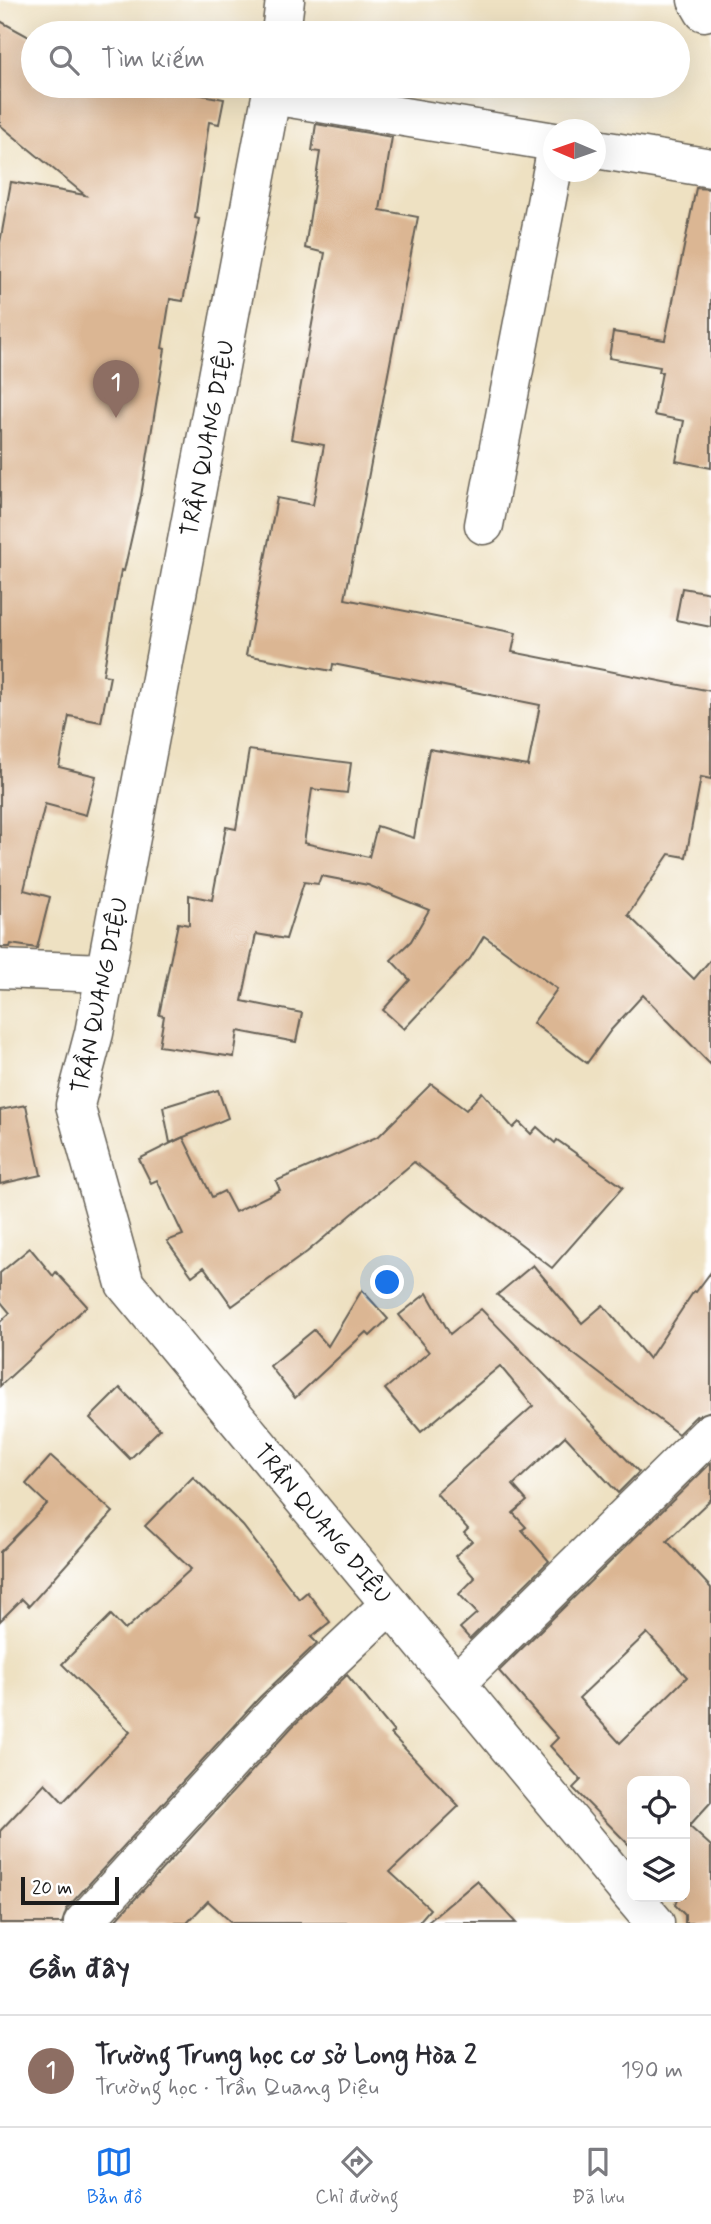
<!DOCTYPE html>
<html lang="vi">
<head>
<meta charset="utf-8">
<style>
	:root { --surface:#fff; --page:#f7f7f7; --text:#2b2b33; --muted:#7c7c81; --line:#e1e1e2; --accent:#1a73e8 }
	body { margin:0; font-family:Mynerve,sans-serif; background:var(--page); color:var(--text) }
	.controls { position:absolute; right:21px; bottom:21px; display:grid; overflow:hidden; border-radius:14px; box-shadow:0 7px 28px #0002 }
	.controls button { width:63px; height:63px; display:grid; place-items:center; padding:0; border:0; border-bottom:2px solid var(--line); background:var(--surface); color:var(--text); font:35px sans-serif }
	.compass { position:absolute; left:543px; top:119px; width:63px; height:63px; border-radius:50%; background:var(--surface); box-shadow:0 7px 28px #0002; rotate:272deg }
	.scale { position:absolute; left:21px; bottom:18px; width:98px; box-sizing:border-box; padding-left:7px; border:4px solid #1c1c1c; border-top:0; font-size:19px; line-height:24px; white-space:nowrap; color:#1c1c1c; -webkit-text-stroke:5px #fff; paint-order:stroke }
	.you { position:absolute; left:388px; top:1283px; width:24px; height:24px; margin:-18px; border:5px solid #fff; border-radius:50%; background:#1a73e8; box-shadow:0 0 0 10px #1a73e833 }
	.badge { display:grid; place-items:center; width:46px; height:46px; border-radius:50%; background:var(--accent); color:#fff; font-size:23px; font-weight:700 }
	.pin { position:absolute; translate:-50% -58px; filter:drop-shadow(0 2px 4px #0008) }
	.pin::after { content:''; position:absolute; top:37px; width:24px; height:21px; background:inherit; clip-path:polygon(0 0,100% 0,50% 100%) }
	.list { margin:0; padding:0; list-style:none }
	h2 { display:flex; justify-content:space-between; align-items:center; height:91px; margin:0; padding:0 28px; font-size:30px }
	h2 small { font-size:23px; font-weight:400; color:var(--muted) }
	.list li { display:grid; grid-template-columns:46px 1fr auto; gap:21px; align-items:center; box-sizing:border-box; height:112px; padding:0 28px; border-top:2px solid var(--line) }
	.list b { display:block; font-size:26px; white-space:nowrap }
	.list p { margin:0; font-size:23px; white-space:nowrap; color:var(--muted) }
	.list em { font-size:23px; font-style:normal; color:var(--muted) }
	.icon { flex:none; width:38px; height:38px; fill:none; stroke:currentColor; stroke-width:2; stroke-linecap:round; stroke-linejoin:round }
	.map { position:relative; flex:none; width:711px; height:1923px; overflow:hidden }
	.search { position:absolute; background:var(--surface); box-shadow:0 7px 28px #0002; left:21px; right:21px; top:21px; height:77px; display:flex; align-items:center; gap:18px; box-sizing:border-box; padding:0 24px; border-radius:38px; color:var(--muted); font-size:26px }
	.sheet { height:203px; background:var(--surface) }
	nav { display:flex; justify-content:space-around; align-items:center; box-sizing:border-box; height:98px; border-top:2px solid var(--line); background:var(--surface); font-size:19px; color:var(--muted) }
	nav a { display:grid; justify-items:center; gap:4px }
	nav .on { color:var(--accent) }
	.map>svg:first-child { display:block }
</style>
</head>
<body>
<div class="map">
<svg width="711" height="1923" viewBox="0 0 711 1923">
	<rect width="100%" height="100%" fill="#fff"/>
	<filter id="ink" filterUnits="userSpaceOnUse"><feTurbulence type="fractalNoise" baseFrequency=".0143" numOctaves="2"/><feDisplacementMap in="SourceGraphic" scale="14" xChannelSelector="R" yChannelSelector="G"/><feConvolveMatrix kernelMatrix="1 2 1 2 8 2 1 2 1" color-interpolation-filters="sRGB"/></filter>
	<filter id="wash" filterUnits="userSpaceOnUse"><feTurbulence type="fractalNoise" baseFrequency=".00686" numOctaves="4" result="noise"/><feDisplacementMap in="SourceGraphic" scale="28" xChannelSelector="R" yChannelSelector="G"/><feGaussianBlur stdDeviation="1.57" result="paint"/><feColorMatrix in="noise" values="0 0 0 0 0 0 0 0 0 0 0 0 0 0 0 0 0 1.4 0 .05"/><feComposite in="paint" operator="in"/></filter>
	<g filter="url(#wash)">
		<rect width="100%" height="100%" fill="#eee1c2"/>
		<g id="blocks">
			<g fill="#dbb693" fill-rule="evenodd">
				<path d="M0 21 33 39V86H153L224 99 219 124 209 122 195 218 199 219 183 301 170 299 162 348 165 349 141 496 124 571 121 570 103 675 110 676 101 722 69 716 59 767 96 776 86 815 45 804 24 890 50 897 37 948 11 944 10 947H0V243L11 182 85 195 0 125Z"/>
				<path d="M316 124 392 137 380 210 418 217 345 599 516 633 512 652 711 691V779L701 777 686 857 669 854 628 915 694 979 711 959V1065L643 995 611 1030 587 1063 533 1023 557 989 484 936 470 959 404 1029 383 1010 410 980 391 960 411 941 429 910 368 885 321 876 318 884 304 882 286 939 256 934 242 1001 302 1013 296 1042 238 1031 234 1057 159 1046 164 1016 159 1015 178 923 189 925V895L212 900 226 827 236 829 249 750 351 763 347 793 312 789 304 843 369 857 377 826 414 838 429 749 528 766 540 705 333 664 332 671 246 655 277 498 313 505 324 445 291 439 325 253 305 248 320 152 312 151Z"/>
				<path d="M696 188 711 189V468L676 461 684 421 654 415 662 372H659L660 367 609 358 613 332 665 340Z"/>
				<path d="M682 588 711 593V627L676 620Z"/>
				<path d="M431 1084 466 1110 482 1092 513 1128 519 1122 531 1134 537 1127 555 1143 557 1140 623 1187 552 1268 414 1162 307 1252 232 1306 204 1267 192 1276 167 1241 183 1235 157 1180 151 1183 139 1159 183 1137 212 1197 224 1191 235 1212 280 1190 276 1181 379 1136Z"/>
				<path d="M218 1090 228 1118 170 1143 163 1107Z"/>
				<path d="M26 1105 41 1175 0 1184V1110Z"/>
				<path d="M30 1248 53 1276 56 1272 87 1306 0 1386V1322L10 1313 0 1301V1273Z"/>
				<path d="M533 1265 582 1323 603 1305 649 1359 694 1291 696 1292 711 1272V1411L696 1416 678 1434 497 1295Z"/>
				<path d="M362 1290 388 1319 370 1336 366 1332 295 1398 270 1366 314 1330 328 1346Z"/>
				<path d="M427 1293 450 1334 481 1309 639 1472 618 1493 565 1436 513 1485 527 1501 513 1513 526 1527 522 1530 549 1561 470 1639 460 1628 477 1613 459 1594 475 1578 455 1556 472 1541 464 1533 468 1529 436 1493 533 1406 500 1366 421 1432 385 1389 429 1352 399 1315Z"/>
				<path d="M120 1388 160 1429 130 1459 90 1418Z"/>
				<path d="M51 1456 113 1512 29 1606 22 1599 0 1621V1552L47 1504 26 1484Z"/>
				<path d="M711 1463V1499L667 1541 711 1588V1802L689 1826 711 1846V1923H685V1915L675 1905 678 1897H685V1781H632V1848L573 1788 581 1780 550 1746 558 1738 499 1671ZM647 1633 687 1677 620 1743 579 1698Z"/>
				<path d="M193 1477 243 1526 299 1599 307 1592 330 1622 311 1637 317 1643 260 1697 67 1908 62 1923H0V1831L45 1783 63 1802 130 1732 62 1664 111 1615 125 1630 191 1569 145 1526Z"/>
				<path d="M347 1675 394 1732 391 1734 459 1806 390 1872 430 1909 418 1923H232L208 1901 187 1923H113L292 1727Z"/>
				<path d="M477 1881 516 1923H427Z"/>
			</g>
		</g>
	</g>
	<g filter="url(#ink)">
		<use href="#blocks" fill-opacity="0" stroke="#666156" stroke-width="2"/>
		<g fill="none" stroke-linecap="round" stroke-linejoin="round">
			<defs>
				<g id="minor">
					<path d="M697 0 704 12"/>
					<path d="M281 33 285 0"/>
					<path id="s1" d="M273 86 94 1033 75 1105 125 1284 632 1896"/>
					<path d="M272 95 554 142"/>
					<path d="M596 149 711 168"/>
					<path d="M484 525 554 162"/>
					<path d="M0 969 105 973"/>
					<path d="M456 1683 711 1432"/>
					<path d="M633 1897 655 1923"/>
					<path d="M83 1923 276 1712 390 1604"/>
				</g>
			</defs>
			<use href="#minor" stroke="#666156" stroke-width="41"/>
			<use href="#minor" stroke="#fff" stroke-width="38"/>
		</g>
	</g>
	<g text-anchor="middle" stroke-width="5" stroke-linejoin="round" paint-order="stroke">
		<g font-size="23" fill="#1c1c1c" stroke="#fff">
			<text transform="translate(207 438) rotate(-79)" y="8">TRẦN QUANG DIỆU</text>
			<text transform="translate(99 995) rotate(-78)" y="8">TRẦN QUANG DIỆU</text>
			<text dy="8" stroke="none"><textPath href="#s1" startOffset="1535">TRẦN QUANG DIỆU</textPath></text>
		</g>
	</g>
</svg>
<div class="controls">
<button><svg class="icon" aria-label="locate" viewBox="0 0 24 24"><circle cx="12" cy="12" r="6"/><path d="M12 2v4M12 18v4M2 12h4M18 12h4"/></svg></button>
<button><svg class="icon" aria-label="layers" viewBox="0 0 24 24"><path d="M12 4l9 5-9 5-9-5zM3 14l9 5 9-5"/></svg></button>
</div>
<svg class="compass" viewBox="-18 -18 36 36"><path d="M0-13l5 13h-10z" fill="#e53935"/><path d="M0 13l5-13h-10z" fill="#7c7c81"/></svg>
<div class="scale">20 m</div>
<div class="you"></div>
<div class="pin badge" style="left:116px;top:418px;background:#8d6e63">1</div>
<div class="search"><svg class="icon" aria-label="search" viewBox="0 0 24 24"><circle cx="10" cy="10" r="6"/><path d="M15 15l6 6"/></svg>Tìm kiếm</div>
</div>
<section class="sheet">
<h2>Gần đây<small></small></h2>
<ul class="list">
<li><span class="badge" style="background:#8d6e63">1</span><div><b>Trường Trung học cơ sở Long Hòa 2</b><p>Trường học · Trần Quang Diệu</p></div><em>190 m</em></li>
</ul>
</section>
<nav>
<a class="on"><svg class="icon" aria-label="map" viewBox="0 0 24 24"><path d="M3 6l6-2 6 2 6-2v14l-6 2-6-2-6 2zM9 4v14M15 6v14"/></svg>Bản đồ</a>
<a><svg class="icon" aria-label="directions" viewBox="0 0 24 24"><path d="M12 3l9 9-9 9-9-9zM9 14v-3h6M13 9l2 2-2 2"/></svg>Chỉ đường</a>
<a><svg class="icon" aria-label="saved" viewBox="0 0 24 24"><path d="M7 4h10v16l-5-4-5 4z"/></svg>Đã lưu</a>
</nav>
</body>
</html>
